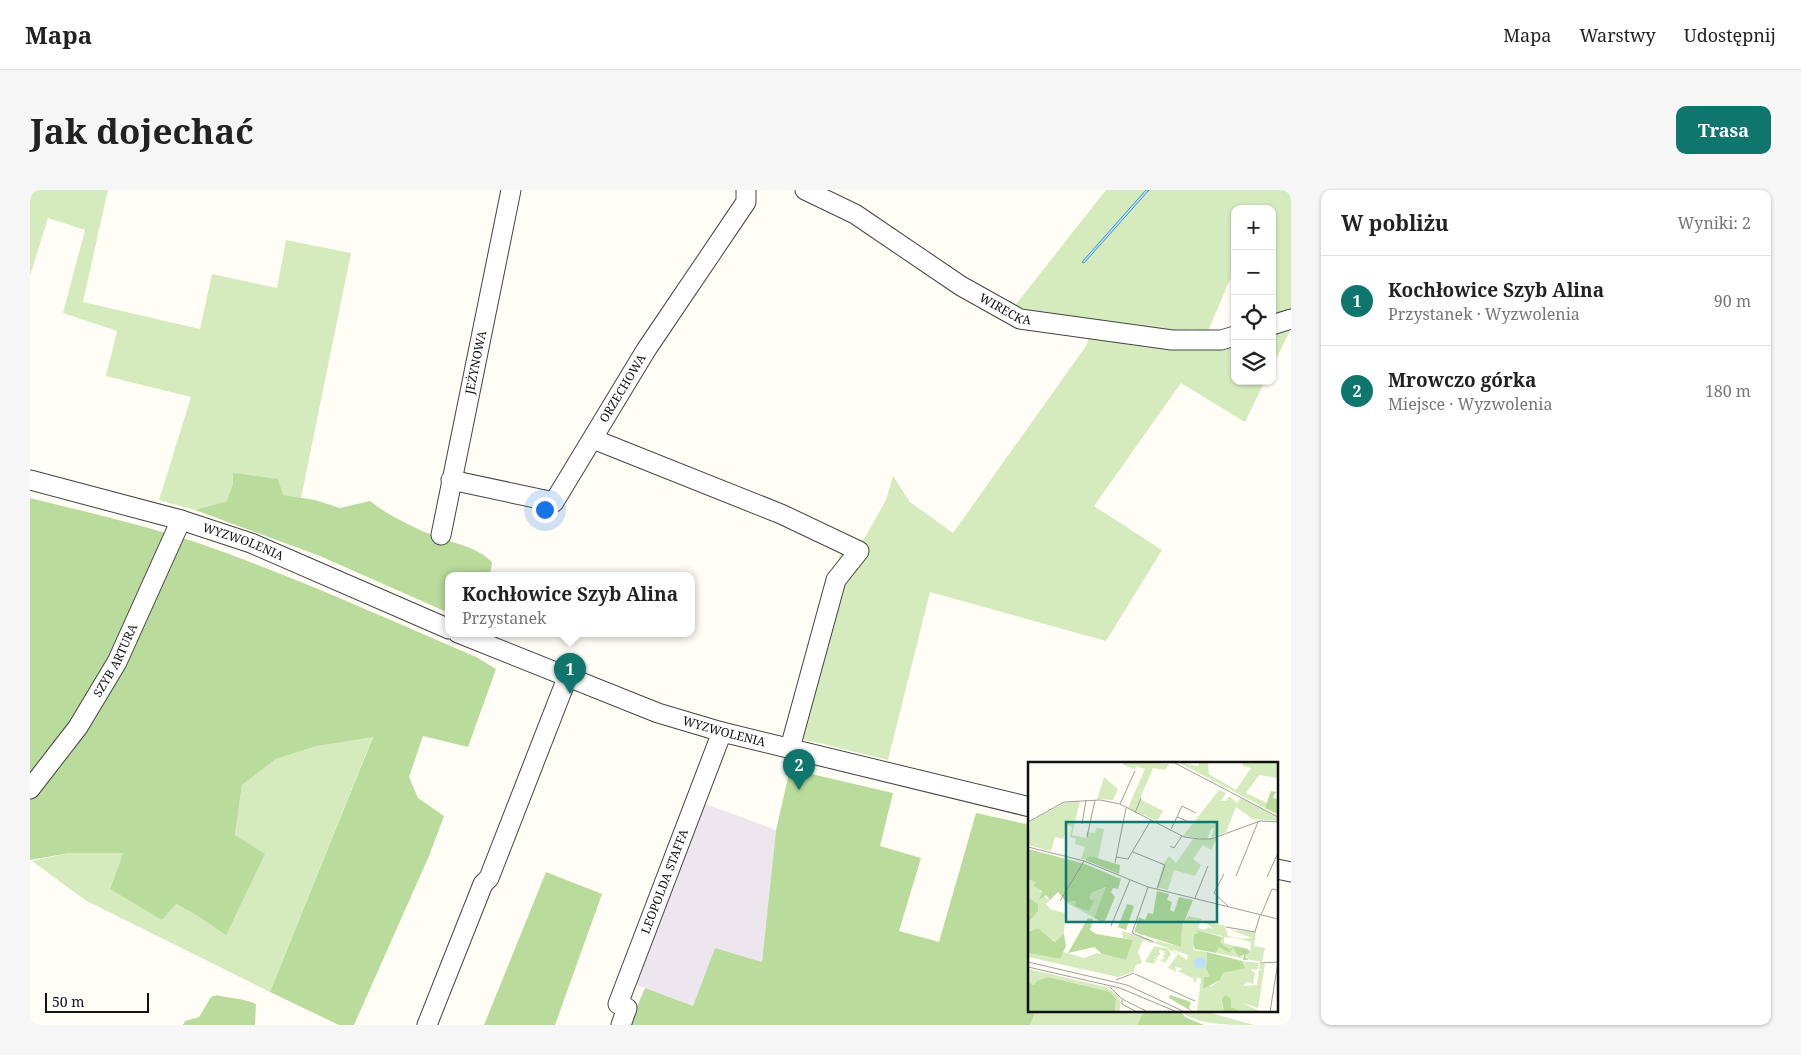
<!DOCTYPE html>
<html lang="pl">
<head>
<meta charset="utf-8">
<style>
	:root { --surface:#fff; --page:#f6f6f6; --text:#222; --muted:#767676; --line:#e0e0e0; --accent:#0f766e }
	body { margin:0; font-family:"Noto Serif",serif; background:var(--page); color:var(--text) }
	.controls { position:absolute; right:15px; top:15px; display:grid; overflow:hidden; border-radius:10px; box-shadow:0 1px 4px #0004 }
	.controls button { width:45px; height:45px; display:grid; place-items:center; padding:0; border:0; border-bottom:1px solid var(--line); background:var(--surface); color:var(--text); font:25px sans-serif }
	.scale { position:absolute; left:15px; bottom:12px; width:104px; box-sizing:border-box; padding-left:5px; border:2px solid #111; border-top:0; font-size:14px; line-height:18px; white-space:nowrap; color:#111; -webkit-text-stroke:4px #fff; paint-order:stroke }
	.you { position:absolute; left:514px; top:319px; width:18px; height:18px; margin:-12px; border:4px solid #fff; border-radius:50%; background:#1a73e8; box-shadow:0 0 0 8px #1a73e833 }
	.badge { display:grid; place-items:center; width:32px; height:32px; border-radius:50%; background:var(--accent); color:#fff; font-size:16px; font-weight:700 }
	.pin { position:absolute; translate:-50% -41px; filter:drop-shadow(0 1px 2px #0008) }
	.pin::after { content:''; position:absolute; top:26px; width:18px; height:15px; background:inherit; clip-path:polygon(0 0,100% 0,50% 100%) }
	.popup { position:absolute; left:415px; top:382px; width:250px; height:65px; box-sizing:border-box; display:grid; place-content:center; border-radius:10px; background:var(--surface); filter:drop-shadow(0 1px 4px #0005); font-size:16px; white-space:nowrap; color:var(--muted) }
	.popup b { font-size:19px; color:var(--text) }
	.popup::after { content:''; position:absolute; left:50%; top:100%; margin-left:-10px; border:10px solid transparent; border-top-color:var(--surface) }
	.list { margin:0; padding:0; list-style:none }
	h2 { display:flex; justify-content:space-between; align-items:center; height:65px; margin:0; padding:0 20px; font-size:21px }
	h2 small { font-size:16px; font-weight:400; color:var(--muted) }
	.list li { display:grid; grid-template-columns:32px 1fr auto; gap:15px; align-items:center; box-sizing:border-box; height:90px; padding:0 20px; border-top:1px solid var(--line) }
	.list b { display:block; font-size:19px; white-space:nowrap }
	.list p { margin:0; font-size:16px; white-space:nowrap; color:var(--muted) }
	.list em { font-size:16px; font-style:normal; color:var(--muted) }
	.icon { flex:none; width:28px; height:28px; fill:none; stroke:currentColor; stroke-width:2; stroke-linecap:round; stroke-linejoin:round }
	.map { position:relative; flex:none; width:1261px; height:835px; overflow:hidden; border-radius:10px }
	header { display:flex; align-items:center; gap:30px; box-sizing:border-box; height:70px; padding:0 25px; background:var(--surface); border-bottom:1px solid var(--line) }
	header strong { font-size:24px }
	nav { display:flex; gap:28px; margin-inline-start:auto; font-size:18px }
	.intro { display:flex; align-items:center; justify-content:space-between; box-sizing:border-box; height:120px; padding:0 30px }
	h1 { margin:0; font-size:35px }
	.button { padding:12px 22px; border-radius:10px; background:var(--accent); color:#fff; font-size:18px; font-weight:700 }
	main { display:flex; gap:30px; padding:0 30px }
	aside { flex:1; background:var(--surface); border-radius:10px; box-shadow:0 1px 4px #0004 }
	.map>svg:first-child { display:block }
</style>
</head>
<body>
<header>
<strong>Mapa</strong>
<nav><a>Mapa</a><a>Warstwy</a><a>Udostępnij</a></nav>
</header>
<div class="intro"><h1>Jak dojechać</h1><a class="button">Trasa</a></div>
<main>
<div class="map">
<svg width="1261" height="835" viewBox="0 0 1261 835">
	<rect width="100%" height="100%" fill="#fffdf5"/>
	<path fill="#eee6ef" d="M673 613 746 640 732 772 685 758 663 817 604 794Z"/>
	<g fill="#d5ebbd">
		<path d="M0 0H78L53 112 170 139 182 84 247 98 256 50 321 63 271 308 252 305 203 283V293L197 311 165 320 129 310 161 207 76 186 87 141 33 123 55 40 18 28 0 86Z"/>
		<path d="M1076 0H1261V122L1242 128V19H1205V78L1178 141 1161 139 1143 144 1007 125 983 118Z"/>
		<path d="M1261 137V139L1242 177V141Z"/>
		<path d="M1061 143 1205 152V191H1235L1215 232 1151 193 1064 316 1132 360 1076 451 900 402 858 570 760 546 812 357 834 349 856 310 863 286 880 312 923 343 1056 156Z"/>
		<path d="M343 546 240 802 55 710 2 671 40 663H93L80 699 145 714 165 723 205 645 212 595 246 569 287 556Z"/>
		<path d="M1006 821H1119L1112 825 1107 835H1000Z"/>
		<path d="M1150 821H1174L1224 835C1201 835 1166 835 1150 821Z"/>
	</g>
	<g fill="#b9dc9c">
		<path d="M203 283 248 289 253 305 285 310 310 318 340 311C357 325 381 336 402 345 423 354 445 355 462 372L460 385H419V423L290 366 165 320 197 311 203 293Z"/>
		<path d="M0 308C55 322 111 334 165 352 261 385 353 427 446 467L466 479 438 557 393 546 379 587 388 608 414 626 399 666 324 835H309L240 802 343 547 287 556 246 569 212 595 205 645 235 664 196 745 165 724 146 714 132 730 80 699 93 663H40L0 670Z"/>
		<path d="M760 579 863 603 850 656 891 668 869 741 909 752 946 623 1000 635V821H1006L1000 835H599L615 798 663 816 685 758 732 772 746 640Z"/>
		<path d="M516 682 572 704 525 835H454Z"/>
		<path d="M187 805C201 809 213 808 226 814L225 835H153L155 831 169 827 181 807Z"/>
		<path d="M1119 821H1150L1155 827 1174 835H1107L1112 825Z"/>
	</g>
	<path fill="#b9e0f7" stroke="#3f96cf" d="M1116 0H1119L1054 73 1052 72Z"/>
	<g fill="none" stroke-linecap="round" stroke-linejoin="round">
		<defs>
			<g id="minor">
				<path id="s1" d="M775 0 825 24 931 96 990 129 1142 150H1191L1205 146"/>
				<path d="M1242 135 1261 129"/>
				<path d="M563 249 751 324 829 361 806 390 760 558"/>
				<path id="s2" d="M0 290 151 330 221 353 419 439"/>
				<path id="s3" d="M421 290 524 312 616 160 716 12V0"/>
				<path id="s4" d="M411 345 481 0"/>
				<path id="s5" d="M428 443 628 523 692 542 1000 617"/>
				<path id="s6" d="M0 599 48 537 87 472 151 330"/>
				<path d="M1247 679 1261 682"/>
				<path d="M397 835 453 694 459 688 537 488"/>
				<path id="s7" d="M591 835 597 818 588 814 692 542"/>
			</g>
		</defs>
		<use href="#minor" stroke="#444" stroke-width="21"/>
		<use href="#minor" stroke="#fff" stroke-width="19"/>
	</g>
	<g text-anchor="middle" stroke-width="5" stroke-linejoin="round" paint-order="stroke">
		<g font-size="12" fill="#111" stroke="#fff">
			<text dy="4" stroke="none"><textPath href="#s1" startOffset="234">WIRECKA</textPath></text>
			<text dy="4" stroke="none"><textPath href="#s4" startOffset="176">JEŻYNOWA</textPath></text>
			<text dy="4" stroke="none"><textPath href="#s3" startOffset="238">ORZECHOWA</textPath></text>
			<text dy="4" stroke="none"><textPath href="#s2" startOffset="222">WYZWOLENIA</textPath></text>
			<text dy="4" stroke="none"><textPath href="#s6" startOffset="155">SZYB ARTURA</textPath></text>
			<text dy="4" stroke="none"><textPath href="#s5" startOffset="284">WYZWOLENIA</textPath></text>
			<text dy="4" stroke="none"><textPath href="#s7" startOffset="159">LEOPOLDA STAFFA</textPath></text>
		</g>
	</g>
	<g transform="translate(998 572)">
		<rect width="250" height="250" fill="#fffdf5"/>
		<path d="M96 0 141 2 137 8 125 6 112 37 135 49 129 59 100 46 117 7 108 4 107 7 95 3ZM150 0 170 4 172 0H180L181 12 208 28 223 6 215 4 214 0H250V16L231 13 218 31 239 41 237 46ZM76 15 90 27 85 38 69 37ZM191 28 198 31 193 39H198L201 34 209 41 213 36 250 55V59L225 57 208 45 198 70 183 76 186 67 184 66 179 77 155 74ZM52 39 44 73 58 76 59 70 67 71 68 66 76 67 70 97 62 94 61 97H53L57 85 47 82 48 77 42 75 44 65 40 63 35 77 27 75 23 89 0 83 2 59 36 41ZM189 76 183 88 175 83 165 97 173 103 167 114 146 108 140 128 129 125 135 103 141 94 148 101 165 77ZM0 117 9 121 15 134 22 138 18 142 22 147 37 151 36 172 28 180 10 166 0 170V158H4L10 142 0 135ZM79 125 66 156 38 140 49 139 61 149 63 131ZM160 154 174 157 170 166 176 168 180 165 185 167 175 158 197 164 200 174 214 177 224 176 203 168 228 170 226 184 237 186 234 200 188 191 191 185 204 187 205 186 212 195 216 192 214 196H221L217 194 222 190 223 180 207 176 196 175V181L207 184 201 187 192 180 194 174 168 168 170 171 166 172 165 183 166 188 179 190 178 207 182 215H176L177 227 178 223 184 224 192 218 195 211 216 205 214 199 231 201 229 208 222 207 227 211 225 222 219 220 215 224 229 223 231 208H236L231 207 232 202H237L230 246 215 241 233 250H215L204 246 197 235 194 246 202 250H169L173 217 169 215 168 220H164L156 216 165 220 166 217 150 209 155 207 147 204 148 210 140 206 150 192 140 187 143 192 137 201 132 198 137 196 134 193H138L135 190 139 191 131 187 132 193H129L131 195H128L130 198 126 197 129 200H125L128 202 117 200 126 184 143 187 159 198 160 193 126 181 129 179 153 185 154 165ZM94 169 124 178 125 181 115 178 110 190 114 201 108 203 105 210 90 215 0 195V191L31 197 35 190 56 196 69 191 98 198 105 178 95 176ZM0 207 78 225 89 232 93 240 91 250H87L88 236 83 230 22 215 6 223 0 220Z" fill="#d5ebbd"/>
		<path d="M243 29 248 30 245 36 250 37 249 52 237 46ZM0 87 57 102 93 117 90 127 85 126 83 130 87 135 76 161 66 156 78 125 63 131 62 137 66 139 61 149 47 144 48 139 38 140 30 130 22 138 18 133 11 138 14 129 5 123 8 121 0 117ZM62 94 92 103 91 112 57 98ZM129 129 141 132 139 138 144 140 142 148 146 150 151 135 165 138 154 165 153 185 106 170 111 155 117 158 120 151 125 152ZM0 135 10 142V149L3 158H0ZM99 142 106 144 98 168 90 165ZM60 156 65 157 62 168 68 172 105 178 98 198 74 192 66 185 40 191ZM10 166 27 180 36 172 38 184 32 197 0 191V170ZM168 168 194 175 192 180 201 187 207 184 220 187 222 190 217 194 220 198H215L216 192 211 195 205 186 201 191 191 185 188 191 167 187 165 182 166 172 170 171ZM179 190 214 199 217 206 195 211 192 218 175 227 176 215H182L178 207ZM21 215 83 230 88 237 87 250H0V220L6 223 9 219ZM142 233 163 240 161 246 165 250 141 236ZM197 233 203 237V245L215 250H196L194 237Z" fill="#b9dc9c"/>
		<path d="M166 201a6 6 0 1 1 12 0a6 6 0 1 1-12 0Z" fill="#b9e0f7"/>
		<path fill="none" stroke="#a09f9a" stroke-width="1" d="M145 0 250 55M92 42 107 9M107 51 113 36M149 55 154 44 168 51M0 60 36 40 72 38 92 42 156 75 171 77H183L232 59 250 60M54 62 58 38M143 67 149 55 159 59M59 75 67 38M142 84 146 86 154 74M0 85 56 99 120 125 250 157M105 90 137 103 129 127M88 95 100 97 123 58M87 101 98 46M196 112 186 131 200 144M208 114 230 60M239 115 250 91M120 125 104 171 126 180M167 136 180 104M32 139 56 99M233 153 244 127 250 128M83 164 102 118M198 165 227 170 232 153M0 200 99 223 157 250M232 201 249 200M0 205 92 226 149 250M107 212 167 239M88 218 106 211M82 225 94 237M94 237 120 250M94 238V242L109 250M242 250 250 200"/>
		<path fill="#0f766e" fill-opacity="0.15" stroke="#0f766e" stroke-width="2.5" d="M38 60H189V160H38Z"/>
		<rect width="250" height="250" fill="none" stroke="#111" stroke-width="2.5"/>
	</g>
</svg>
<div class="controls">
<button>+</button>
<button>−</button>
<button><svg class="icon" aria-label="locate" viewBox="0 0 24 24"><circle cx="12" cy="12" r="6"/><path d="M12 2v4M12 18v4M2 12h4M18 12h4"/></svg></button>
<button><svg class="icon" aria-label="layers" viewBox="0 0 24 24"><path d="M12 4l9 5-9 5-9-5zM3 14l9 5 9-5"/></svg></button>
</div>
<div class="scale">50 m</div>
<div class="you"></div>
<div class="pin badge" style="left:540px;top:504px">1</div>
<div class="popup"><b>Kochłowice Szyb Alina</b>Przystanek</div>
<div class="pin badge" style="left:769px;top:600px">2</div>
</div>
<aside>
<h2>W pobliżu<small>Wyniki: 2</small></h2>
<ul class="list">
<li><span class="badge">1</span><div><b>Kochłowice Szyb Alina</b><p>Przystanek · Wyzwolenia</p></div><em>90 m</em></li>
<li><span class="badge">2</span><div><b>Mrowczo górka</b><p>Miejsce · Wyzwolenia</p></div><em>180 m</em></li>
</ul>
</aside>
</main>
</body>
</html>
